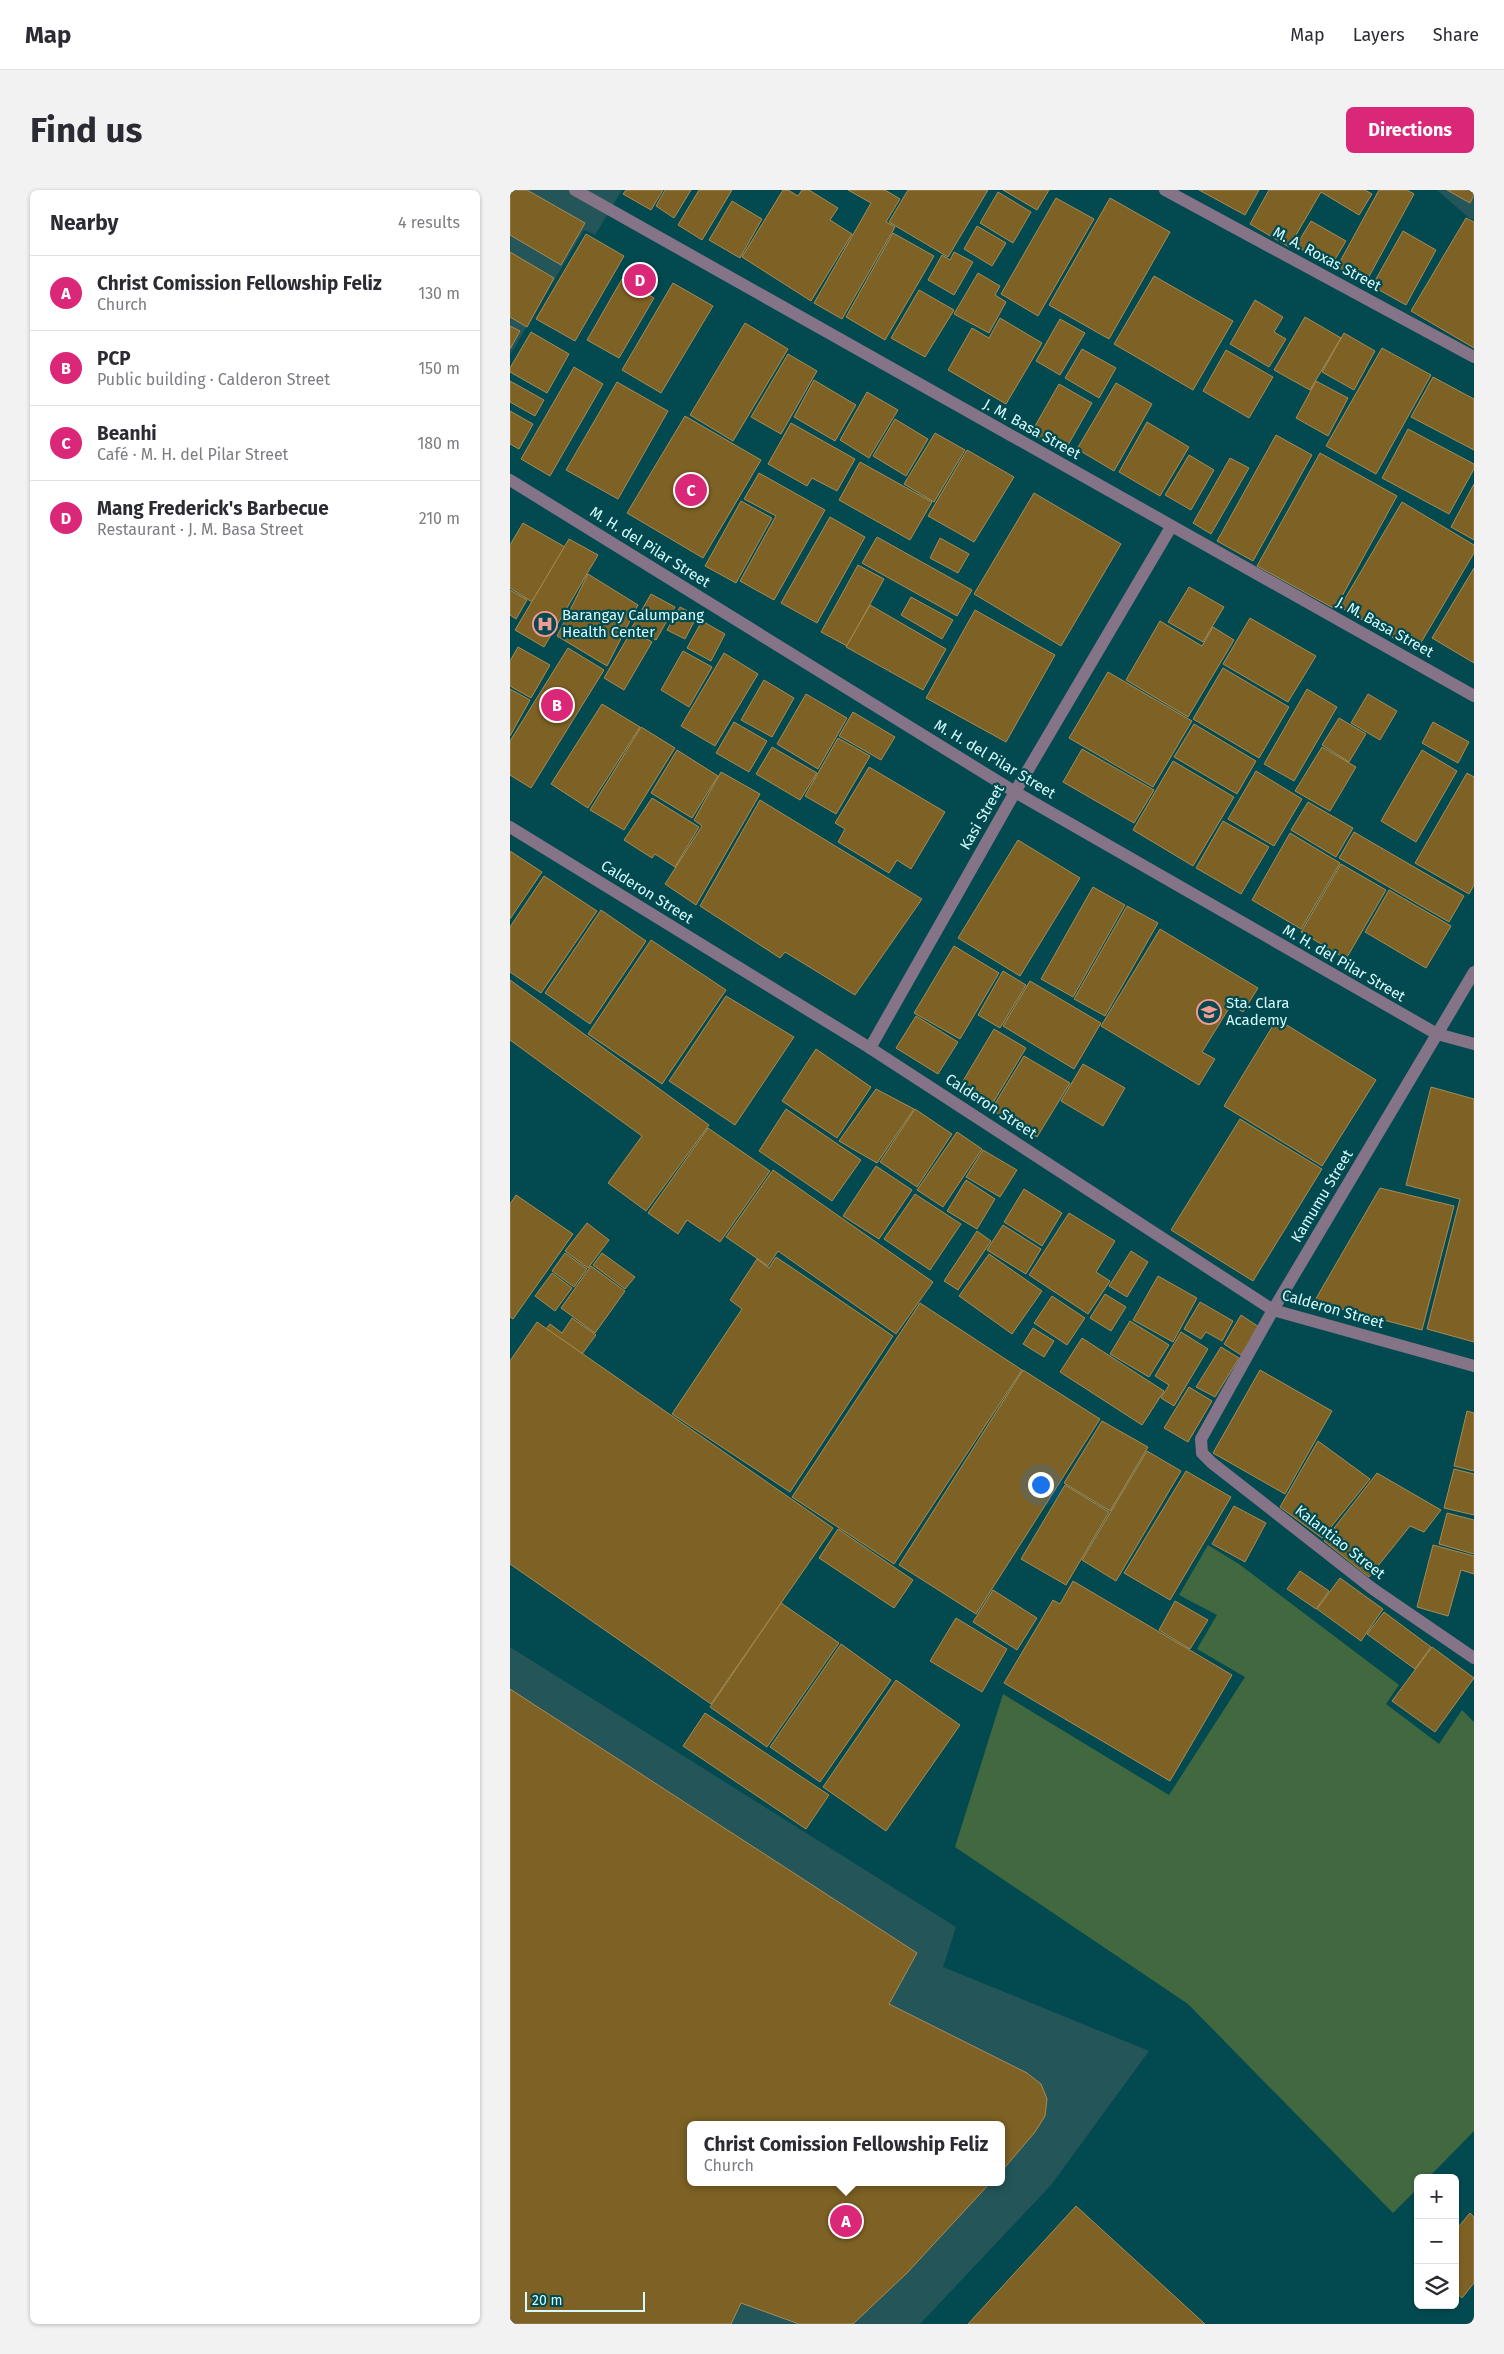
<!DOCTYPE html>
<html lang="en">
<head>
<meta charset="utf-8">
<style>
	:root { --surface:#fff; --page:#f2f2f3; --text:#2b2b33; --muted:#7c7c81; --line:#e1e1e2; --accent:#db2777 }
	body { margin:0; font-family:"Fira Sans",sans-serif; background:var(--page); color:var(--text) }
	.controls { position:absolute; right:15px; bottom:15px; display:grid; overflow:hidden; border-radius:8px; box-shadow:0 1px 4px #0004 }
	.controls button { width:45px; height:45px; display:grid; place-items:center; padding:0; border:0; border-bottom:1px solid var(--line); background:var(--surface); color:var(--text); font:25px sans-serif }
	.scale { position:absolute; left:15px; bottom:12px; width:120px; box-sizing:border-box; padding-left:5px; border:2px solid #d5fbfe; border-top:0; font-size:14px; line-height:18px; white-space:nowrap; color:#d5fbfe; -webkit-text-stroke:4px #024a4f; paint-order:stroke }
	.you { position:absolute; left:530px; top:1294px; width:18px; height:18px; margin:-12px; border:4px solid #fff; border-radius:50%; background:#1a73e8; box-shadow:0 0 0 8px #1a73e833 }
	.badge { display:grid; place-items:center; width:32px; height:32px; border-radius:50%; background:var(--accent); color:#fff; font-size:16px; font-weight:700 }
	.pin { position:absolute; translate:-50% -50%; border:2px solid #fff; box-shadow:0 1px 5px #0006 }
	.popup { position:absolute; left:177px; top:1931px; width:318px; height:65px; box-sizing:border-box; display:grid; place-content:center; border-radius:8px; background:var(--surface); filter:drop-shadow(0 1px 4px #0005); font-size:16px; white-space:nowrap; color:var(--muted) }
	.popup b { font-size:19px; color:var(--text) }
	.popup::after { content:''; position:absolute; left:50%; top:100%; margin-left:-10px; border:10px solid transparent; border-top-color:var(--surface) }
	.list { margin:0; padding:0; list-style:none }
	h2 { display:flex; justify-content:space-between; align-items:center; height:65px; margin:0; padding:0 20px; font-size:21px }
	h2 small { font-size:16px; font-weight:400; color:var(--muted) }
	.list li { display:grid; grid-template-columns:32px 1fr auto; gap:15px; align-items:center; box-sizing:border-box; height:75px; padding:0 20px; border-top:1px solid var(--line) }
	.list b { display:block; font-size:19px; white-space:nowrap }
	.list p { margin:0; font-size:16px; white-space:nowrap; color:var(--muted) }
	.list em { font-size:16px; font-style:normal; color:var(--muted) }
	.icon { flex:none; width:28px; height:28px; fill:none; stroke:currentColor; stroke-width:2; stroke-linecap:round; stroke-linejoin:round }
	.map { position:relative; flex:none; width:964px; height:2134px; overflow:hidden; border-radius:8px }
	header { display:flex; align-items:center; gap:30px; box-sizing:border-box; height:70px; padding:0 25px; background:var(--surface); border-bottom:1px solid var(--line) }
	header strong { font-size:24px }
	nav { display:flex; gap:28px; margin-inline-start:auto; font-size:18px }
	.intro { display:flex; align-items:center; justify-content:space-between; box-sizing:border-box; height:120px; padding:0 30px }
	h1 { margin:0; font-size:35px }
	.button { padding:12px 22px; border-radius:8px; background:var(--accent); color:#fff; font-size:18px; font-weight:700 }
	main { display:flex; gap:30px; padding:0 30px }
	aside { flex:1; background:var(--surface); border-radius:8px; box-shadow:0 1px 4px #0004 }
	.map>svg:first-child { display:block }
</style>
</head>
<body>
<header>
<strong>Map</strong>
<nav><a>Map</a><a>Layers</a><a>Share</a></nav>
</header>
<div class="intro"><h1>Find us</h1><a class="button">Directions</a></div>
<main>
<aside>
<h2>Nearby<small>4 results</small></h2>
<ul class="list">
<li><span class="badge">A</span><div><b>Christ Comission Fellowship Feliz</b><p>Church</p></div><em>130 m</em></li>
<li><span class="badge">B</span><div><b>PCP</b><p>Public building · Calderon Street</p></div><em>150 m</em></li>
<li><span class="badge">C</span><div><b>Beanhi</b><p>Café · M. H. del Pilar Street</p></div><em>180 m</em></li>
<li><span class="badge">D</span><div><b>Mang Frederick's Barbecue</b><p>Restaurant · J. M. Basa Street</p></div><em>210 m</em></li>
</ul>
</aside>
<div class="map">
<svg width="964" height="2134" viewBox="0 0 964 2134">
	<rect width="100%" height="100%" fill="#024a4f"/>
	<g fill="#245559" fill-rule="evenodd">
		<path d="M0 0H112L85 45 74 40 0 165Z"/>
		<path d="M927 0H964V30L959 28Z"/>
		<path d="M0 1457 446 1737 433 1777 639 1861 541 1995 410 2134H0ZM181 1935H491V1992H181Z"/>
	</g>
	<path fill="#426840" d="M698 1355 729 1374 889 1495 876 1514 929 1554 952 1520 964 1532V1941L918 1988H908V1998L883 2023 678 1814 445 1657 493 1504 659 1605 735 1487 687 1459 707 1425 669 1405Z"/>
	<g fill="#7e6225" stroke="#a78b56">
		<path d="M0 0H17L75 33 51 75 0 45Z"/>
		<path d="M116 0H153L141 20 113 4Z"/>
		<path d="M155 0H181L164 28 146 16Z"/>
		<path d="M189 0H222L192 50 168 35Z"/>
		<path d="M273 0H278L288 6 292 0H299L328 18 320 30 342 44 301 111 232 67Z"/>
		<path d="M338 0H375L390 9 376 32 385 37 332 129 304 113 361 13Z"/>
		<path d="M398 0H478L438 67 379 32Z"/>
		<path d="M493 0H539L527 20Z"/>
		<path d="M689 0H749L735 25Z"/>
		<path d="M759 0H855L862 4 849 25 811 2 779 57 740 34Z"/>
		<path d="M869 0H897L904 4 856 92 827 77Z"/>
		<path d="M937 0H964V5L960 13Z"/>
		<path d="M488 2 521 22 503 53 470 33Z"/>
		<path d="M546 8 584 29 528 126 491 104Z"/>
		<path d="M600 8 660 42 599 149 539 115Z"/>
		<path d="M222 11 252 29 230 68 199 50Z"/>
		<path d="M956 28 964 32V158L901 121Z"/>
		<path d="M801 31 836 51 821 76 786 56Z"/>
		<path d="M467 36 496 53 482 76 454 59Z"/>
		<path d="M893 41 926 60 896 115 862 96Z"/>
		<path d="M383 43 424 66 375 150 336 127Z"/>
		<path d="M76 44 114 66 65 151 26 129Z"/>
		<path d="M0 62 44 88 17 137 0 127Z"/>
		<path d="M444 62 463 72 444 105 418 90 432 65 440 70Z"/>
		<path d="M468 83 490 96 485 105 496 112 479 143 444 124Z"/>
		<path d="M644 86 723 131 683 200 604 154Z"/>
		<path d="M112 89 144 108 109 168 77 150Z"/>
		<path d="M163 93 203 116 151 203 112 180Z"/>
		<path d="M409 100 444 120 415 167 381 148Z"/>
		<path d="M745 110 773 127 764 142 776 149 759 177 720 154Z"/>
		<path d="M795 127 831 148 800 200 764 180Z"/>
		<path d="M490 128 532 153 496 214 438 180 462 138 479 148Z"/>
		<path d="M550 129 575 143 550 185 526 171Z"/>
		<path d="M235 133 278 159 223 251 180 225Z"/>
		<path d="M0 136 10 141 0 159Z"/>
		<path d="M21 142 59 164 37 203 0 182V178Z"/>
		<path d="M834 143 865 161 844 200 812 182Z"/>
		<path d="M872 158 921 185 866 284 816 256Z"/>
		<path d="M572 159 606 178 589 208 555 188Z"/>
		<path d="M716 160 763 187 739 228 693 201Z"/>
		<path d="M278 164 307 181 271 244 241 227Z"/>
		<path d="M64 177 93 194 40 286 11 269Z"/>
		<path d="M923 187 964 209V260L901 227Z"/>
		<path d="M304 190 346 215 325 251 284 227Z"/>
		<path d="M0 191 34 210 25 226 0 212Z"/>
		<path d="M806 191 838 208 818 246 786 228Z"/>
		<path d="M107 192 158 221 108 309 56 280Z"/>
		<path d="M606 193 642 214 604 281 567 259Z"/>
		<path d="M549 194 582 213 554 262 521 243Z"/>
		<path d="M357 202 388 220 359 268 330 250Z"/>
		<path d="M0 221 23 234 9 259 0 254Z"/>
		<path d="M175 226 251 270 193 368 117 323Z"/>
		<path d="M385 229 418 249 396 286 363 266Z"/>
		<path d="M637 232 679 257 650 306 609 282Z"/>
		<path d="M281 233 345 269 327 301 302 288 297 296 258 274Z"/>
		<path d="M898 239 964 274V279L939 324 872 288Z"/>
		<path d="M425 243 455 260 424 312 394 294Z"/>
		<path d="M766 245 802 265 743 371 707 351Z"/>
		<path d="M457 260 504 287 464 352 418 326Z"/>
		<path d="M810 263 887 306 825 419 747 376Z"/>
		<path d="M679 265 704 280 681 320 655 305Z"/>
		<path d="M720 268 739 278 701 344 683 333Z"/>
		<path d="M350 272 422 312 400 350 329 310Z"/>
		<path d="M249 283 315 320 264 410 230 391 266 326 234 309Z"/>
		<path d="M964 294V350L941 337Z"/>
		<path d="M524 303 611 354 551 456 464 404Z"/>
		<path d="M231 311 262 328 226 393 195 376Z"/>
		<path d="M892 312 964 355V363L906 461 830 417Z"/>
		<path d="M320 327 355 347 307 433 271 413Z"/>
		<path d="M13 333 55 357 22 412 0 398V355Z"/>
		<path d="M367 347 462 400 447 426 352 373Z"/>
		<path d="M430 348 459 364 448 383 420 368Z"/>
		<path d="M59 349 88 365 34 457 5 440Z"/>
		<path d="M348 375 374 389 337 456 311 442Z"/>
		<path d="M964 378V473L922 448Z"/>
		<path d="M78 384 128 415 97 476 47 446Z"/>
		<path d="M679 397 714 417 693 452 658 432Z"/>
		<path d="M0 400 17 410 6 429 0 425Z"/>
		<path d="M141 404 165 417 146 450 122 437Z"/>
		<path d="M401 407 443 430 432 449 391 425Z"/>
		<path d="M360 415 436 459 413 500 336 457Z"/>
		<path d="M170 417 187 426 175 449 157 440Z"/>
		<path d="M465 420 545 465 496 552 416 508Z"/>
		<path d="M740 428 806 466 778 512 713 474Z"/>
		<path d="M192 431 215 444 201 471 177 458Z"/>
		<path d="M650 431 692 456 703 437 724 450 678 527 616 490Z"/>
		<path d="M122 440 142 452 114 500 94 488Z"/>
		<path d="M8 457 40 475 21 508 0 496V471Z"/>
		<path d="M58 458 94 480 21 598 0 585V551Z"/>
		<path d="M173 461 202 477 179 517 151 500Z"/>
		<path d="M214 463 248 484 205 556 171 536Z"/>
		<path d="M713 478 779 517 749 568 683 529Z"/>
		<path d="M598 482 682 531 643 597 559 548Z"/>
		<path d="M254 490 284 508 262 547 231 530Z"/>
		<path d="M0 499 20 510 0 546Z"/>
		<path d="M797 499 827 517 784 591 754 574Z"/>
		<path d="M296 504 337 528 308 579 267 554Z"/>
		<path d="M858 504 887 521 870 550 841 533Z"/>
		<path d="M92 514 130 537 78 618 41 594Z"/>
		<path d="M343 522 385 547 371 570 329 546Z"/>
		<path d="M829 528 856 544 839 572 812 555Z"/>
		<path d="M224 532 257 551 239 582 206 563Z"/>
		<path d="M923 532 959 552 948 573 912 553Z"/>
		<path d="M684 534 746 571 727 604 664 567Z"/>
		<path d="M131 537 165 558 114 640 80 620Z"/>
		<path d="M328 548 360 566 326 624 295 606Z"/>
		<path d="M262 557 307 583 290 610 246 584Z"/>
		<path d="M812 557 846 577 820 621 785 601Z"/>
		<path d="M572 559 644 600 624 633 553 592Z"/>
		<path d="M167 560 208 586 182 628 141 603Z"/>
		<path d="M912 560 947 581 906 652 871 631Z"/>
		<path d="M663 571 724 607 683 676 623 640Z"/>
		<path d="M359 577 435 622 401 679 387 670 379 683 328 652 335 639 325 633Z"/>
		<path d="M746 581 792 609 764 656 718 629Z"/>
		<path d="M211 582 250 604 186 715 155 694 192 636 184 630Z"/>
		<path d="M957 583 964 587V695L959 704 905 673Z"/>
		<path d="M142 608 189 637 165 677 145 664 142 668 114 650Z"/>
		<path d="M250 610 412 709 345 805 275 762 270 768 190 716Z"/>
		<path d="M798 612 843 638 826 667 781 640Z"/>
		<path d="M713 631 759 657 731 704 686 678Z"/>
		<path d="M844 642 954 706 939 732 829 668Z"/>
		<path d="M780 643 830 673 791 739 742 710Z"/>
		<path d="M508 650 570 688 510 786 448 748Z"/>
		<path d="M0 661 32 682 0 729Z"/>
		<path d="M831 674 876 700 836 769 791 742Z"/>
		<path d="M34 686 87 721 31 803 0 782V737Z"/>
		<path d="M583 697 615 715 563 807 531 789Z"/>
		<path d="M879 700 941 736 916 778 855 742Z"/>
		<path d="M617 716 648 733 595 826 564 809Z"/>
		<path d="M91 720 136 751 80 834 35 803Z"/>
		<path d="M650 739 748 798 733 822 721 815 692 862 705 869 689 895 591 836Z"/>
		<path d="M141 750 216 800 152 894 78 844Z"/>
		<path d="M444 756 489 783 450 849 404 823Z"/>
		<path d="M493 781 516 795 490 838 468 825Z"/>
		<path d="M0 790 199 935 136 1021 98 993 132 946 0 850Z"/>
		<path d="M520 791 591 833 564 879 493 836Z"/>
		<path d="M216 806 284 847 225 935 159 891Z"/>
		<path d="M406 826 448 852 428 884 386 858Z"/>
		<path d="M767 829 866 890 812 976 714 916Z"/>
		<path d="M484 839 516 858 481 916 450 896Z"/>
		<path d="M306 859 361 897 327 948 272 911Z"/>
		<path d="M514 866 560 893 527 947 481 920Z"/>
		<path d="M573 874 615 898 593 936 551 911Z"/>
		<path d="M921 897 964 909V1152L917 1139 950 1009 896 995Z"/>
		<path d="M366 899 404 919 367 973 329 951Z"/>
		<path d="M276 919 351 970 322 1011 249 961Z"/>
		<path d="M405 919 442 944 407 997 370 972Z"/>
		<path d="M730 929 812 979 743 1091 661 1040Z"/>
		<path d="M198 938 260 981 210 1052 177 1030 168 1044 138 1023Z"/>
		<path d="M447 942 472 959 433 1017 407 1000Z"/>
		<path d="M473 960 507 980 490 1007 456 987Z"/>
		<path d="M366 976 402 1000 369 1049 333 1026Z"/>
		<path d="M263 980 423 1092 386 1144 268 1061 258 1076 216 1047Z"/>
		<path d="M456 990 485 1009 467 1039 437 1021Z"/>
		<path d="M870 998 944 1016 912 1140 804 1112Z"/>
		<path d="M514 999 552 1023 532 1056 494 1032Z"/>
		<path d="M405 1004 451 1034 420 1080 374 1049Z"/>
		<path d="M6 1005 63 1044 3 1129 0 1127V1014Z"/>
		<path d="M559 1023 605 1051 586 1082 600 1091 578 1124 519 1085Z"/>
		<path d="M77 1033 99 1050 78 1078 55 1061Z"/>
		<path d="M493 1035 531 1059 516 1084 477 1060Z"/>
		<path d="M467 1041 481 1051 448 1100 434 1091Z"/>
		<path d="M621 1061 638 1072 617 1107 599 1096Z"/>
		<path d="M55 1063 77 1079 64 1097 42 1081Z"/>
		<path d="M92 1063 125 1087 115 1099 83 1075Z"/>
		<path d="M479 1064 532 1101 502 1144 449 1106Z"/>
		<path d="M266 1067 383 1146 280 1302 162 1224 232 1119 220 1110 247 1069 259 1078Z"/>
		<path d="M81 1076 115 1101 85 1143 51 1118Z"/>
		<path d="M42 1083 62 1098 45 1121 25 1106Z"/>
		<path d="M648 1086 687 1108 663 1152 623 1130Z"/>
		<path d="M595 1104 616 1117 601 1141 580 1128Z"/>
		<path d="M542 1106 575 1128 557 1155 524 1133Z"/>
		<path d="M690 1112 723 1131 712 1151 696 1142 691 1149 674 1139Z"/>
		<path d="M410 1113 512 1180 384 1374 282 1307Z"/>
		<path d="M731 1125 749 1137 731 1165 714 1154Z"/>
		<path d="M62 1128 86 1145 72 1164 36 1139 40 1134 52 1143Z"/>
		<path d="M620 1131 659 1155 639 1187 600 1164Z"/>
		<path d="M27 1132 323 1338 201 1514 0 1374V1171Z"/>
		<path d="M523 1138 544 1151 534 1167 513 1154Z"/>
		<path d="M671 1142 698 1159 664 1216 651 1208 659 1195 645 1186Z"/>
		<path d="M572 1148 654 1201 632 1235 550 1182Z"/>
		<path d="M711 1157 729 1168 705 1207 686 1197Z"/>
		<path d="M513 1180 590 1229 466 1424 389 1375Z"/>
		<path d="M750 1180 822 1221 775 1304 703 1263Z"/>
		<path d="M679 1197 702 1211 678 1252 654 1238Z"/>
		<path d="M957 1221 964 1223V1281L944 1276Z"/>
		<path d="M592 1231 638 1257 600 1321 554 1293Z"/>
		<path d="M808 1251 860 1289 812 1348 770 1317Z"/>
		<path d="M637 1261 671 1281 606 1391 572 1370Z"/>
		<path d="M944 1279 964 1284V1325L934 1318Z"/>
		<path d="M676 1281 721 1307 660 1410 614 1383Z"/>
		<path d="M867 1283 931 1320 914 1342 900 1336 859 1387 814 1351Z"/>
		<path d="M555 1295 599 1322 556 1395 511 1369Z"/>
		<path d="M724 1316 756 1333 735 1372 702 1354Z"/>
		<path d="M937 1323 964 1330V1364L929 1354Z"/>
		<path d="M328 1339 403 1390 384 1418 309 1368Z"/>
		<path d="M923 1355 964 1366V1384L951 1380 938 1426 907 1417Z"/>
		<path d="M790 1381 819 1401 806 1419 777 1399Z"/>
		<path d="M830 1388 873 1419 851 1451 807 1419Z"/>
		<path d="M563 1391 722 1485 660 1591 494 1493 543 1410 550 1414Z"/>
		<path d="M483 1400 527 1428 507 1460 463 1432Z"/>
		<path d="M665 1411 698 1430 680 1459 649 1440Z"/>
		<path d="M271 1413 329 1453 257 1557 200 1517Z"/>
		<path d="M874 1422 921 1457 905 1479 857 1444Z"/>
		<path d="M446 1428 497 1459 472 1502 420 1471Z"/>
		<path d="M331 1454 381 1490 310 1592 260 1557Z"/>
		<path d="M922 1457 964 1488 925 1542 882 1511Z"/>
		<path d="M386 1490 450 1535 376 1641 313 1597Z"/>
		<path d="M0 1499 407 1763 379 1814 517 1883 531 1894 537 1909 535 1926 525 1942 491 1982V1935H181V1992H481L397 2083 343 2134H289L231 2113 221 2134H0Z"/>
		<path d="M195 1523 319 1605 296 1639 173 1556Z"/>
		<path d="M566 2016 695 2134H458Z"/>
		<path d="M960 2023 964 2027V2093L952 2108 945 2102V2041Z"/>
	</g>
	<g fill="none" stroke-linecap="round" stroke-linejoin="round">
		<g stroke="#857487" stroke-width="12">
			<path d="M65 0 964 506"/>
			<path d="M655 0 964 167"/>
			<path d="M0 290 505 602 927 844 964 854"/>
			<path d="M0 637 360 858 763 1120 964 1176"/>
			<path d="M964 782 763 1120 691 1249 692 1263 702 1273 863 1399 964 1468"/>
			<path d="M360 858 505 602 661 337"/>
		</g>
	</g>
	<defs>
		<symbol id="hospital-ring" viewBox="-11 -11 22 22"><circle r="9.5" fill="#024a4f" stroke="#f59b97" stroke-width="1.5"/><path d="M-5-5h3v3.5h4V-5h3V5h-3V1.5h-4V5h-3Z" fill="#f59b97"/></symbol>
		<symbol id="school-ring" viewBox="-11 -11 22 22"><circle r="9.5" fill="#024a4f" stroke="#f59b97" stroke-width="1.5"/><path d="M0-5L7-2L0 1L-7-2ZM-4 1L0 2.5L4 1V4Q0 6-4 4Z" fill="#f59b97"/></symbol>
	</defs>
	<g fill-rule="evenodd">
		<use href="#hospital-ring" x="21" y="420" width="28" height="28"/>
		<use href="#school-ring" x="685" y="808" width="28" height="28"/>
	</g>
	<g text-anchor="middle" stroke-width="4.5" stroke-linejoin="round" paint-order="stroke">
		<g font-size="15" fill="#d5fbfe" stroke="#024a4f">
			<text transform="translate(817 69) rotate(28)" y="5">M. A. Roxas Street</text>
			<text transform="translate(522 239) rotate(29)" y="5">J. M. Basa Street</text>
			<text transform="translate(140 357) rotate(32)" y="5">M. H. del Pilar Street</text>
			<text transform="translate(875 437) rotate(29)" y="5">J. M. Basa Street</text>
			<text transform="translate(485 569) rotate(31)" y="5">M. H. del Pilar Street</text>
			<text transform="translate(472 627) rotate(-60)" y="5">Kasi Street</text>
			<text transform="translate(137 702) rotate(32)" y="5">Calderon Street</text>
			<text transform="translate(834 773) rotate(30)" y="5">M. H. del Pilar Street</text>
			<text transform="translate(481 916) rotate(33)" y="5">Calderon Street</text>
			<text transform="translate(812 1006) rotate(-59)" y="5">Kamumu Street</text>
			<text transform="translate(823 1119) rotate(16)" y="5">Calderon Street</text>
			<text transform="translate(830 1352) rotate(38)" y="5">Kalantiao Street</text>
		</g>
		<g font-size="15" fill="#d5fbfe" stroke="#024a4f" text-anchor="start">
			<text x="52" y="430">Barangay Calumpang<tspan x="52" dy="17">Health Center</tspan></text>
			<text x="716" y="818">Sta. Clara<tspan x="716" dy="17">Academy</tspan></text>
		</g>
	</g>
</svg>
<div class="controls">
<button>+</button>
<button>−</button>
<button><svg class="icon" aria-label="layers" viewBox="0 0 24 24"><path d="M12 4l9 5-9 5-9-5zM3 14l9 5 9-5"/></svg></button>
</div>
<div class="scale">20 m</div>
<div class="you"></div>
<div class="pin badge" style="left:336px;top:2031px">A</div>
<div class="popup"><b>Christ Comission Fellowship Feliz</b>Church</div>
<div class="pin badge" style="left:47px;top:515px">B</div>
<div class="pin badge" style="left:181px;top:300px">C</div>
<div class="pin badge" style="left:130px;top:90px">D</div>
</div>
</main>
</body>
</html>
